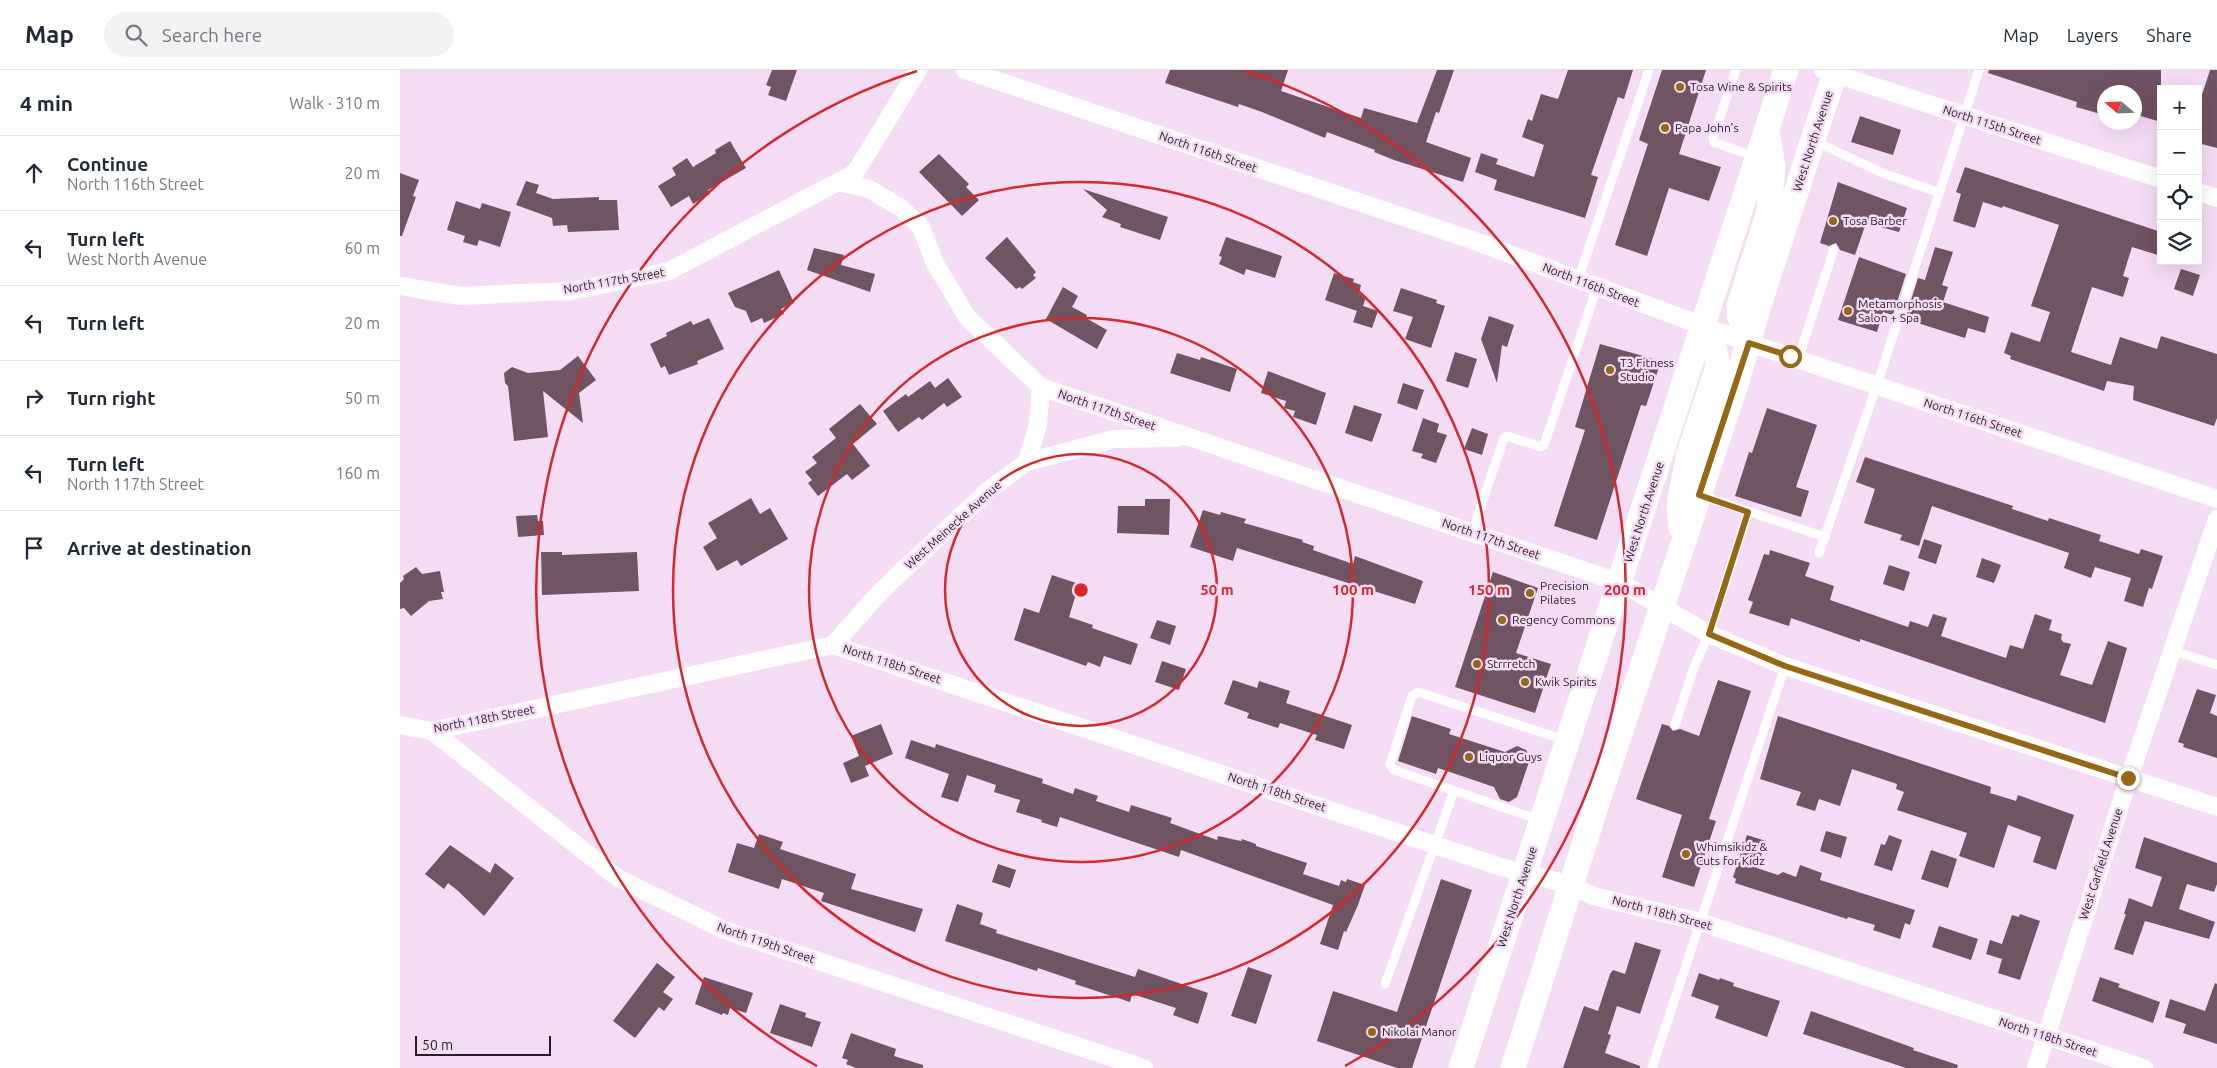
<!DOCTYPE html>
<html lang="en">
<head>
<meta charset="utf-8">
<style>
	:root { --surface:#fff; --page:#f2f2f3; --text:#1f2937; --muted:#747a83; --line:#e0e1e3 }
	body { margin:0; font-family:Ubuntu,sans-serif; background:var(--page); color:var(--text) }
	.controls { position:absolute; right:15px; top:15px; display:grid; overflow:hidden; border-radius:0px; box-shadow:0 5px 20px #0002 }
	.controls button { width:45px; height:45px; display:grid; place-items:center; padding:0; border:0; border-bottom:1px solid var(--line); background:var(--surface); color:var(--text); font:25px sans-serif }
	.compass { position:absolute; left:1697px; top:15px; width:45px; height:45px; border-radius:50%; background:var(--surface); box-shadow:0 5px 20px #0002; rotate:289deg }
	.scale { position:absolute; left:15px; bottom:12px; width:136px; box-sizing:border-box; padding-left:5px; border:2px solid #261d26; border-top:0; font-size:14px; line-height:18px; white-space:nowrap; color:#261d26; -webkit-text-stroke:4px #f5dcf5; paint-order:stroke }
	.stop { position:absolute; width:15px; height:15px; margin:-11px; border:4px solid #956816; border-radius:50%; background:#fff }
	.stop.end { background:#956816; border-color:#fff; box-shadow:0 1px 5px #0008 }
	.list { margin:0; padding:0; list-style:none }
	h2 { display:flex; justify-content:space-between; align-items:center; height:65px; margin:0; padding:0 20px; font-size:21px }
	h2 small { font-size:16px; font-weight:400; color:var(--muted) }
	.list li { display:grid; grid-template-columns:32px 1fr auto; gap:15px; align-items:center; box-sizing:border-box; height:75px; padding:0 20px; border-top:1px solid var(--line) }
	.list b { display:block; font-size:19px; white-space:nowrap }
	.list p { margin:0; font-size:16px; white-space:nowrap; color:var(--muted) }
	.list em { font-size:16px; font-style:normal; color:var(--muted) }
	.icon { flex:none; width:28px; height:28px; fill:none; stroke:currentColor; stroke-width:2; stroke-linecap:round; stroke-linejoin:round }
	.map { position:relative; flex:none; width:1817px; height:998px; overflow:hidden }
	header { display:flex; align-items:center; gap:30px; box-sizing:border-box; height:70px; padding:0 25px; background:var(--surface); border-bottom:1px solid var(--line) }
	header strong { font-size:24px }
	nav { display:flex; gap:28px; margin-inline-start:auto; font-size:18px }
	.search { width:350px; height:45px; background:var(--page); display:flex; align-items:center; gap:12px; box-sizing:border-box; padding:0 18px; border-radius:28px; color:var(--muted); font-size:19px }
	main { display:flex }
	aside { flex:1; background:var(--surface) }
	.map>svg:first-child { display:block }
</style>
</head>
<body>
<header>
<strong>Map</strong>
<div class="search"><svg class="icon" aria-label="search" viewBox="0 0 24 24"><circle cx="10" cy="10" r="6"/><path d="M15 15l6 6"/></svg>Search here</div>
<nav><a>Map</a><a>Layers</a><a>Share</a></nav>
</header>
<main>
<aside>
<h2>4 min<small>Walk · 310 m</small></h2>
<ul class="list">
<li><svg class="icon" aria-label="ahead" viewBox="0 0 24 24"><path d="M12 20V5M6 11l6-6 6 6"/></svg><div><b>Continue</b><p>North 116th Street</p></div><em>20 m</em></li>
<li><svg class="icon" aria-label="left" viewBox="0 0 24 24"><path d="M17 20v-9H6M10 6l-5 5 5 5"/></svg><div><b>Turn left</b><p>West North Avenue</p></div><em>60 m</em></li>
<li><svg class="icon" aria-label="left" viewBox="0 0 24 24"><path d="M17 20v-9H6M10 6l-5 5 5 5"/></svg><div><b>Turn left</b></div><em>20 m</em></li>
<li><svg class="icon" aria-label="right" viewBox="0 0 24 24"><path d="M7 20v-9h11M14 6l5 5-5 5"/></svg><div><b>Turn right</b></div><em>50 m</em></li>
<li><svg class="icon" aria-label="left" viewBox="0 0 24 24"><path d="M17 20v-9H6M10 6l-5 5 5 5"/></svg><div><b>Turn left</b><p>North 117th Street</p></div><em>160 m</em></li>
<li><svg class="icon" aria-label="arrive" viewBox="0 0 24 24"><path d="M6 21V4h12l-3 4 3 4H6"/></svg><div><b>Arrive at destination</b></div></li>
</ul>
</aside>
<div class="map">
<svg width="1817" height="998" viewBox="0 0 1817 998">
	<rect width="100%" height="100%" fill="#f5dcf5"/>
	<g fill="#705461">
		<path d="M372 0H397L386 31 368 25 371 17 366 15Z"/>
		<path d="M770 0H888L881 21 961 48 964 38 1017 53 1037 0H1054L1039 43 1036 42 1026 72 1071 88 1063 112 994 90 974 82 975 80 927 62 925 68 862 42 839 34 838 37 765 13Z"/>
		<path d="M1168 0H1233L1224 29 1218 27 1191 105 1198 107 1185 148 1094 120 1097 110 1075 102 1081 83 1098 89 1096 94 1134 107 1144 75 1122 67 1128 49 1132 51 1141 24 1158 29Z"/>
		<path d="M1262 0H1306L1279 84 1321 97 1309 131 1269 118 1247 186 1215 175 1248 74 1239 70Z"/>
		<path d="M1589 0H1761V52L1734 44V22H1704V45L1676 37 1677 32 1588 3Z"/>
		<path d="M1810 0H1817V78L1798 73V37Z"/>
		<path d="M1460 46 1501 60 1493 85 1451 72Z"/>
		<path d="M330 71 346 98 308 120 310 124 293 134 289 126 271 137 258 116 276 105 272 98 287 88 293 97 316 83 315 80Z"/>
		<path d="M539 84 569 114 566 117 579 130 562 146 519 102Z"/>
		<path d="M1565 97 1761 162V186L1732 177 1723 206 1729 208 1723 227 1692 217 1671 282 1711 295 1720 267 1757 279 1761 266 1817 284V348L1814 356 1733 330 1734 316 1707 311 1704 321 1610 289 1611 286 1604 283 1611 262 1640 272 1650 242 1631 236 1659 155 1603 136 1602 138 1583 132 1575 158 1553 151 1561 124 1556 122Z"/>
		<path d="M0 103 19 110 13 126 16 127 2 166H0Z"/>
		<path d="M126 111 139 115 136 123 153 129 199 127V130H217L219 160 168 162 167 155 153 156 152 148 116 135Z"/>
		<path d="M1438 112 1507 138 1499 162 1466 153 1455 185 1440 180 1436 173 1429 176 1420 173Z"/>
		<path d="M683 119 768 147 760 170 720 157 721 154 702 147 707 140Z"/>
		<path d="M56 131 80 139 82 133 111 142 100 177 79 170 77 176 63 172 65 166 47 160Z"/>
		<path d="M607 167 636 202 633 205 636 208 622 219 620 217 616 219 585 188Z"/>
		<path d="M826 167 882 186 875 208 846 199 844 205 819 194 822 187 819 186Z"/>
		<path d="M1535 177 1553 182 1542 215 1548 217 1543 232 1589 247 1585 263 1568 258 1565 268 1505 249 1518 208 1525 210Z"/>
		<path d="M414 178 444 185 441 195 475 204 470 222 407 200Z"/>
		<path d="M1459 187 1506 204 1493 245 1483 242 1477 262 1438 250Z"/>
		<path d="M1781 199 1800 205 1793 226 1774 219Z"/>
		<path d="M379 200 394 233 381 239 384 244 364 253 362 248 351 253 346 241 335 237 328 223Z"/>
		<path d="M934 203 954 209 953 212 961 215 959 224 966 227 963 236 978 241 972 258 953 252 957 241 925 230Z"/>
		<path d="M663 217 678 226 672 237 687 245 686 248 707 260 697 279 646 249Z"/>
		<path d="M1001 218 1037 230 1036 233 1045 236 1031 278 1005 269 1013 247 993 241Z"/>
		<path d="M1089 246 1114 255 1107 277 1102 275 1097 313 1081 269Z"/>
		<path d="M309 248 324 279 297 291 298 294 269 305 265 296 261 298 250 274 267 266 266 263 291 251 293 255Z"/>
		<path d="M1200 274 1261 291 1246 336 1241 335 1197 470 1154 456 1185 360 1175 357Z"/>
		<path d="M1055 282 1077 289 1068 318 1046 311Z"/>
		<path d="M777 283 800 290 801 287 837 299 830 322 770 303Z"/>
		<path d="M178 286 196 310 179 323 183 353 143 321 148 367 114 371 108 316 105 313 104 303 112 297 128 303 160 300Z"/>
		<path d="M868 301 926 323 916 355 893 347 895 341 884 338 886 331 861 323Z"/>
		<path d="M548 308 562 327 547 337 544 333 522 350 519 347 498 362 483 341 506 324 508 327 530 311 535 318Z"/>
		<path d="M1003 313 1024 320 1017 340 997 333Z"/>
		<path d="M460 334 477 354 453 374 470 396 452 410 447 404 418 426 408 413 412 410 405 402 417 393 412 387 436 368 429 359Z"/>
		<path d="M954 335 982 344 972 372 945 363Z"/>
		<path d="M1367 338 1417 355 1396 417 1409 421 1401 447 1335 426 1349 382 1352 383Z"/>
		<path d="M1023 348 1039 354 1037 362 1047 365 1036 393 1021 388 1023 384 1012 381Z"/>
		<path d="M1072 358 1088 364 1082 385 1064 379Z"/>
		<path d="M1465 387 1613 436 1612 439 1648 451 1649 448 1701 465 1699 471 1739 484 1741 479 1763 486 1752 519 1749 518 1743 537 1724 531 1731 508 1695 497 1691 508 1664 498 1669 483 1532 436 1519 476 1500 470 1502 465 1464 453 1475 419 1456 412Z"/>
		<path d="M351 428 360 444 370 438 388 469 341 496 337 490 317 501 303 477 317 468 308 453Z"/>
		<path d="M745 429H770L769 465 717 463 718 436H745Z"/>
		<path d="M803 440 820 445 821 442 846 449 844 453 903 470 902 472 914 476 913 480 953 494 955 486 1023 511 1015 534 837 478 833 491 790 477Z"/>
		<path d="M137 445 138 451H143L144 465 118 467 116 446Z"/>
		<path d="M1524 469 1542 475 1536 494 1518 488Z"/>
		<path d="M1370 480 1410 493 1405 506 1434 516 1430 530 1508 557 1510 551 1528 557 1533 544 1547 548 1541 566 1606 588 1610 575 1623 579 1635 544 1652 550 1649 560 1662 564 1661 569 1663 572 1671 574 1660 605 1692 615 1708 571 1727 578 1705 653 1460 569V572L1391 548 1389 556 1349 543 1353 532 1348 530 1364 484 1369 485Z"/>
		<path d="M141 482H162V485L237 482 239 521 142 525Z"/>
		<path d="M1582 488 1601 495 1594 513 1576 507Z"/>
		<path d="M1489 495 1510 502 1504 521 1483 514Z"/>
		<path d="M16 497 22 504 40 501 44 522H41L43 529 29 531 11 546 4 538 0 539V513L4 509 3 506Z"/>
		<path d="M1093 502 1138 518 1116 583 1151 594 1135 643 1055 617Z"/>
		<path d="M652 505 679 514 669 547 693 555 692 558 738 574 731 595 704 586 700 597 688 592 686 596 614 570 624 538 639 543Z"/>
		<path d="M757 550 776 556 770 575 750 568Z"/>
		<path d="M762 591 786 599 779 620 755 612Z"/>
		<path d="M833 610 857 618 859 611 890 621 886 633 952 655 944 679 915 670 917 665 880 653 878 658 847 648 849 643 824 634Z"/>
		<path d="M1318 610 1351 621 1309 749 1316 751 1294 817 1262 807 1282 745 1236 729 1262 654 1269 656 1273 661 1280 659 1299 666Z"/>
		<path d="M1797 619 1816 625 1810 643 1817 646V688L1783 677 1784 674 1778 672Z"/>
		<path d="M1012 646 1051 659 1049 664 1105 682 1117 676 1126 680 1130 689 1117 727 1109 732 1100 729 1094 717 1038 698 1036 704 998 691Z"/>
		<path d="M1378 646 1591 717 1590 723 1616 731 1618 725 1674 745 1656 800 1633 792 1641 767 1608 755 1594 798 1559 786 1567 763 1497 740 1504 722 1496 719 1497 714 1452 699 1440 736 1419 729 1415 741 1396 735 1401 722 1360 709Z"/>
		<path d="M481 654 493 684 465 696 469 706 451 713 443 693 459 686 451 666Z"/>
		<path d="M511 670 535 678 536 674 643 709 642 713 673 724 675 718 698 726 696 731 729 742 731 735 772 748 770 753 817 770 818 766 841 771 842 769 856 774V776L907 793 903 804 939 816 941 810 946 812 947 809 965 815 958 835 946 862 944 861 938 880 920 874 933 835 781 780 779 787 660 747 657 757 641 752 642 750 616 742 620 730 594 722 596 715 567 705 558 732 541 727 549 704 505 688Z"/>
		<path d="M1426 761 1447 767 1441 788 1420 781Z"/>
		<path d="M359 764 383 772 380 779 456 804 451 819 523 839 515 862 421 831 424 823 382 809 379 819 328 802 337 773 354 778Z"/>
		<path d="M1347 765 1366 771 1357 798 1378 805 1383 802 1396 807 1400 795 1422 803 1420 810 1515 840 1510 855 1505 853 1500 869 1473 860 1475 855 1448 847 1447 849 1335 813 1336 809 1333 807Z"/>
		<path d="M1489 765 1502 770 1492 801 1474 795 1481 774 1485 775Z"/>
		<path d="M1744 767 1817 793V814L1814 822 1787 814 1779 839 1815 852 1809 869 1745 851 1733 885 1714 879 1726 844H1724L1729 828 1752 837 1762 807 1735 798Z"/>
		<path d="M50 775 90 803 95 793 114 808 84 846 57 820 48 813 44 819 25 804Z"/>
		<path d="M1531 780 1557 789 1548 818 1521 809Z"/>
		<path d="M598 794 616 800 610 818 592 812Z"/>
		<path d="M1041 809 1072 820 1012 998H997L917 971 933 921 997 942Z"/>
		<path d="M557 834 583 843 580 854 597 860 596 863 735 907 738 899 808 923 798 954 773 945 776 938 732 924 730 932 675 914 676 911 638 898 637 901 545 871Z"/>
		<path d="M1620 844 1640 851 1620 910 1598 903 1602 889 1586 884 1590 870 1602 874 1612 845 1619 847Z"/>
		<path d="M1539 856 1578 869 1571 890 1532 877Z"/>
		<path d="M1235 872 1261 880 1240 944 1217 936 1208 964 1211 965 1205 983 1240 996V998H1163L1184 936 1198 941 1210 904 1213 900 1225 904Z"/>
		<path d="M257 893 275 907 263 922 273 929 264 941 259 937 235 968 213 951Z"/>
		<path d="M848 897 872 905 856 954 831 946Z"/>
		<path d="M1299 903 1319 910 1320 908 1334 913 1333 916 1380 931 1367 967 1315 948 1319 936 1291 926Z"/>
		<path d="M304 907 353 923 346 943 330 938 328 945 323 943 322 945 295 934Z"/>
		<path d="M1700 907 1720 914 1718 917 1760 932 1753 953 1692 931Z"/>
		<path d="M1815 913 1817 914V974L1783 963 1786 954 1765 947 1770 929 1805 941Z"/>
		<path d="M380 934 406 943 405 947 421 952 412 977 370 963Z"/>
		<path d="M1411 941 1514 978 1513 980 1558 995 1557 998H1506L1403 964Z"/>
		<path d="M451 963 496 979 494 986 523 995V998H456L446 994 448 990 442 988Z"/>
	</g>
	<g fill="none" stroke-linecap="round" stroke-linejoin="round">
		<g stroke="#fff" stroke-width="9">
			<path d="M1336 0 1313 68 1314 72 1355 87"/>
			<path d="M1414 71 1485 104 1538 122"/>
			<path d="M1178 210 1249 0"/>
			<path d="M1398 289 1434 179"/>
			<path d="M1300 425 1425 467"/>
			<path d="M1072 462 1104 368 1107 366 1141 377 1144 375 1197 217"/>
			<path d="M1419 483 1477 315 1579 0"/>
			<path d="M1771 580 1817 595"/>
			<path d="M1275 655 1294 597 1309 564 1348 442"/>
			<path d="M1140 750 994 700 990 694 1012 626 1018 622 1165 670"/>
			<path d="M985 914 1054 721"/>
			<path d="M1252 998 1385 596"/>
		</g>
		<g stroke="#fff" stroke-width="18">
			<path d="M565 0 1072 170 1349 273 1817 429"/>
			<path d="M1423 0 1761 109"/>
			<path d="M438 112 469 119 501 138 521 157 535 193 567 247 641 317 1221 513 1309 564 1385 596 1817 737"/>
			<path d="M1798 122 1817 128"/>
			<path d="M0 216 60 226 171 221 269 201 455 103 518 0"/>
			<path d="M627 392 638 354 641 317"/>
			<path d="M433 575 482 520 591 418 627 392 714 369 777 368"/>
			<path d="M0 655 32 661 433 575 1101 797 1171 815 1193 826 1300 852 1744 998"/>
			<path d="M32 661 218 808 324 860 744 998"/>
			<path d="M1636 998 1729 708 1817 449"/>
		</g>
		<g stroke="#fff" stroke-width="25">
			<path d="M1349 273 1340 248 1339 236 1369 141 1373 96 1367 60"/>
			<path d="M1281 457 1279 435 1288 387 1318 296 1313 271 1304 256"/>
			<path d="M1061 998 1386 0"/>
			<path d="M1113 998 1199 727 1337 311 1359 235 1436 0"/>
		</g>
	</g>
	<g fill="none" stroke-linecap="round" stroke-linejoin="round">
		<path stroke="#956816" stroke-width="6" d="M1390 286 1349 273 1299 425 1348 442 1309 564 1385 596 1728 708"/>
	</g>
	<g fill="none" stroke="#d62828" stroke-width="2.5">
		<circle cx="681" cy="520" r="136"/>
		<circle cx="681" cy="520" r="272"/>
		<circle cx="681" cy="520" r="408"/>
		<path d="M417 996A544 544 0 0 1 517 1M845 1A544 544 0 0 1 945 996"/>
	</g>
	<g fill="#956816" stroke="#f5dcf5" stroke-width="2">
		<circle cx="1280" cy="17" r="5"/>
		<circle cx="1265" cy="58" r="5"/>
		<circle cx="1433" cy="151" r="5"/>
		<circle cx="1448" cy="241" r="5"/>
		<circle cx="1210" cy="300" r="5"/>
		<circle cx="1130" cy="523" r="5"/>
		<circle cx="1102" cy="550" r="5"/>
		<circle cx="1077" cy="594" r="5"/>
		<circle cx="1125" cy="612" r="5"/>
		<circle cx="1069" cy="687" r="5"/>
		<circle cx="1286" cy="784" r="5"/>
		<circle cx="972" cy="962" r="5"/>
	</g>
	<g text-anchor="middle" stroke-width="5" stroke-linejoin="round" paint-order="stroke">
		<g font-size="12" fill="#261d26" stroke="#f5dcf5" text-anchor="start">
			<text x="1290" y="21">Tosa Wine &amp; Spirits</text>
			<text x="1275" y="62">Papa John's</text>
			<text x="1443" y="155">Tosa Barber</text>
			<text x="1458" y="238">Metamorphosis<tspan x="1458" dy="14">Salon + Spa</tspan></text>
			<text x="1220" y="297">T3 Fitness<tspan x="1220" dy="14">Studio</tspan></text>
			<text x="1140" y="520">Precision<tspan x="1140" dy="14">Pilates</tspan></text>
			<text x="1112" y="554">Regency Commons</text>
			<text x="1087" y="598">Strrretch</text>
			<text x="1135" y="616">Kwik Spirits</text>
			<text x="1079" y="691">Liquor Guys</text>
			<text x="1296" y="781">Whimsikidz &amp;<tspan x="1296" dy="14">Cuts for Kidz</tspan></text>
			<text x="982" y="966">Nikolai Manor</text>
		</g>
		<g font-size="12" fill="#261d26" stroke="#f5dcf5">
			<text transform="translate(1592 55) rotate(18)" y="4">North 115th Street</text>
			<text transform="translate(1413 71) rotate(-72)" y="4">West North Avenue</text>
			<text transform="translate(808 82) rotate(19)" y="4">North 116th Street</text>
			<text transform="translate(214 211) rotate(-10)" y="4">North 117th Street</text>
			<text transform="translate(1191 215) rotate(21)" y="4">North 116th Street</text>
			<text transform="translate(707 340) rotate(19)" y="4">North 117th Street</text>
			<text transform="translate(1573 348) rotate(18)" y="4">North 116th Street</text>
			<text transform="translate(1244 442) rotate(-72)" y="4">West North Avenue</text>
			<text transform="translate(553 455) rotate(-42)" y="4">West Meinecke Avenue</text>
			<text transform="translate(1091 469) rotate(19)" y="4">North 117th Street</text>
			<text transform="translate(492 594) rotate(18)" y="4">North 118th Street</text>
			<text transform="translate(84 649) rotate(-11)" y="4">North 118th Street</text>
			<text transform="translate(877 722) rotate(18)" y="4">North 118th Street</text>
			<text transform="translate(1701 794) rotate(-72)" y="4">West Garfield Avenue</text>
			<text transform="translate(1117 827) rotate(-72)" y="4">West North Avenue</text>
			<text transform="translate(1262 843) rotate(15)" y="4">North 118th Street</text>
			<text transform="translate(366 873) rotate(19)" y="4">North 119th Street</text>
			<text transform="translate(1648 967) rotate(18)" y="4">North 118th Street</text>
		</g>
	</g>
	<circle cx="681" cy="520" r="8" fill="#d62828" stroke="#f5dcf5" stroke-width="2.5"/>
	<g font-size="15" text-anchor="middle" font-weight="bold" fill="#d62828" stroke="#f5dcf5" stroke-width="5" stroke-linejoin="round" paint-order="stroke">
		<text x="817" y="525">50 m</text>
		<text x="953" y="525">100 m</text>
		<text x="1089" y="525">150 m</text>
		<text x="1225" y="525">200 m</text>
	</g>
</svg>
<div class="controls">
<button>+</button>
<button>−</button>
<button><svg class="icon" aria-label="locate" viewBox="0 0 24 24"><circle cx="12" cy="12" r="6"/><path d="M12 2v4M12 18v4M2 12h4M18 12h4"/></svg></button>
<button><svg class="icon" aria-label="layers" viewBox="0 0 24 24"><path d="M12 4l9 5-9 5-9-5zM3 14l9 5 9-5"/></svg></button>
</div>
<svg class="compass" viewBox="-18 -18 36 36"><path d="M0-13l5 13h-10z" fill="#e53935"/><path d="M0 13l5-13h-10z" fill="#747a83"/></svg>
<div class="scale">50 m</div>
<div class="stop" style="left:1390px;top:286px"></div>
<div class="stop end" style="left:1728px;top:708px"></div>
</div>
</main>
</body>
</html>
